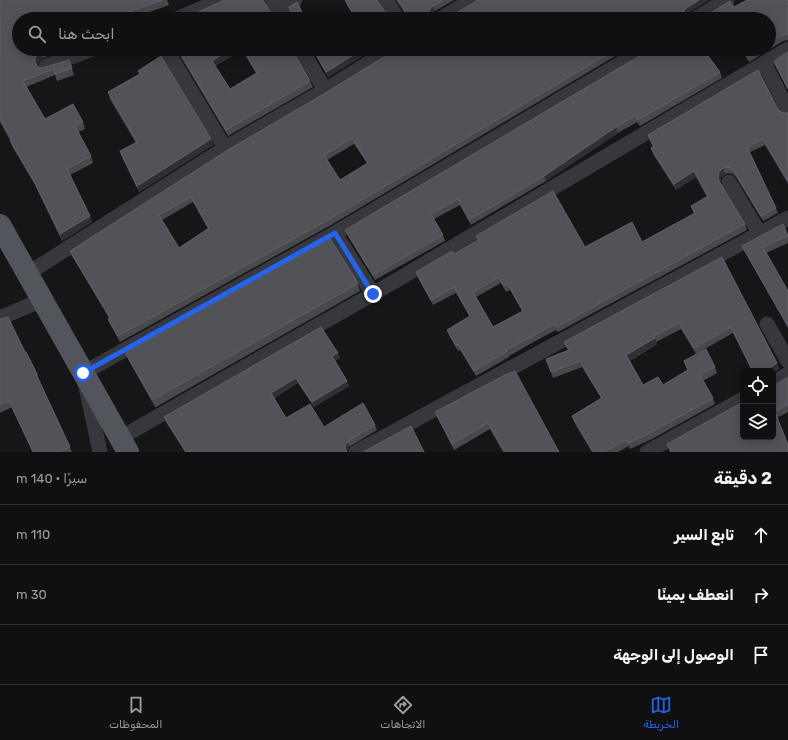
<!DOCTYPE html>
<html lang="ar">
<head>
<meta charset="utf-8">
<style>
	:root { --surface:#101012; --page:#19191b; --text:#f1f3f6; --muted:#9c9d9f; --line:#303032; --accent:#2563eb }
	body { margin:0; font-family:Rubik,Vazirmatn,sans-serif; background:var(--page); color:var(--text); direction:rtl }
	.controls { position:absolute; right:12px; bottom:12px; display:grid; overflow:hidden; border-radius:6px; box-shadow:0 2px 10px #0003 }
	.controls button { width:36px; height:36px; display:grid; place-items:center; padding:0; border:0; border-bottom:1px solid var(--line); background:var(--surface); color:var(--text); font:20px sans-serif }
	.stop { position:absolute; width:12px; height:12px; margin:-9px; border:3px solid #2563eb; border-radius:50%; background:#fff }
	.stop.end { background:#2563eb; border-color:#fff; box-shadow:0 1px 4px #0008 }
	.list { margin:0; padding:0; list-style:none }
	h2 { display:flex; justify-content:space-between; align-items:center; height:52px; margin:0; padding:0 16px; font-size:17px }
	h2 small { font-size:13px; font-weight:400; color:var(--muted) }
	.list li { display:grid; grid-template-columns:26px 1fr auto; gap:12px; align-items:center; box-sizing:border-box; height:60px; padding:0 16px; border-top:1px solid var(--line) }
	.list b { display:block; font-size:15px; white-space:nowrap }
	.list em { font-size:13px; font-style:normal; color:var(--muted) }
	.icon { flex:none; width:22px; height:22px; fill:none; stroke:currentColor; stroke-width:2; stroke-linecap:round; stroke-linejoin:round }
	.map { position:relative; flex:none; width:788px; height:452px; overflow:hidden; direction:ltr }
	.search { position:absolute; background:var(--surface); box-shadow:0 2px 10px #0003; left:12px; right:12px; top:12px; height:44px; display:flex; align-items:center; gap:10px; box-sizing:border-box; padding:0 14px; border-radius:22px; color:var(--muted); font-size:15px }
	.sheet { height:232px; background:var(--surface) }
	nav { display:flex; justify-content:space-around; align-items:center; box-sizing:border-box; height:56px; border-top:1px solid var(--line); background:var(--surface); font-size:11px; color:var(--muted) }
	nav a { display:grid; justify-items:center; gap:2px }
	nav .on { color:var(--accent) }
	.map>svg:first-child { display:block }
</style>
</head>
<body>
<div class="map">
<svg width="788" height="452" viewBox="0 0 788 452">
	<rect width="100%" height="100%" fill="#161618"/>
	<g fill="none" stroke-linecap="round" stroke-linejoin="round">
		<g stroke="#37383d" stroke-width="15">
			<path d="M272 0 284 19"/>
			<path d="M386 0 398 19"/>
			<path d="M279 11 295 0"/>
			<path d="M177 19 221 0"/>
			<path d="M440 19 472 0"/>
			<path d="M695 19 727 0"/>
			<path d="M166 49 225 148"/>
			<path d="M301 49 325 90"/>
			<path d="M764 63 788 110"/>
			<path d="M46 66 93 49"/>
			<path d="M729 182 760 234"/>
			<path d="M335 233 373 294"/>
			<path d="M27 274 225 148 325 90 391 49"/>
			<path d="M0 318 42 300"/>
			<path d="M767 324 788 361"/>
			<path d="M773 383 788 374"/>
			<path d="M120 438 373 294 788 49"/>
			<path d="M100 452 83 373 335 233 645 49"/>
			<path d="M356 452 788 218"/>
			<path d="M647 452 743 399"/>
		</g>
		<path stroke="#53555c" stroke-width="22" d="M0 225 128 452"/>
	</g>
	<g fill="#47494d" fill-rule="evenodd">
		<path d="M0 0H167L169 5 130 19H19V49H66L43 58 39 61 37 65 38 67 42 68 69 60 74 75 57 81 55 75 26 87 45 119 83 122 85 129 78 132 91 156 93 163 70 175 90 216 92 222 62 241 35 185 12 146 10 140 0 122Z"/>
		<path d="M345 0H377L355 18 347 5Z"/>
		<path d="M396 0H454L435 11 432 15 431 19 404 18 405 13Z"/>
		<path d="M788 0V40L783 41 749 62 741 49H769V19L734 7Z"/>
		<path d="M304 16 305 19H288Z"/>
		<path d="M176 49H292L310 81 313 87 228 136ZM242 50 256 73 230 89 215 66Z"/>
		<path d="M312 49H374L328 77Z"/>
		<path d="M396 49H627L331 225 120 342 110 324 108 319 109 318 72 256 70 251 327 92 394 51ZM354 144 367 163 340 180 327 160ZM193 202 208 229 179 248 162 220Z"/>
		<path d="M648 51 720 72 722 78 640 126 637 122 618 133 546 181 471 225 460 205 434 219 443 235 445 241 375 280 348 236 345 230Z"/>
		<path d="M788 52V90L776 67 774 61Z"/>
		<path d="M138 71 211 139 213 145 139 192 122 157 120 151 136 143 110 99 108 92 140 74Z"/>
		<path d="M778 109 781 112 785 113H788V184L765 145 750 152 778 213 763 221 736 177 733 174 728 173 725 174 721 178 720 182 745 224 747 230 558 332 556 330 539 339 509 356V357L476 376 460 350 458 351 449 335 447 330 470 317 456 293 433 305 418 278 416 272 454 254 478 241 476 236 585 247 642 242 694 214 691 206 707 197 696 177 676 190 653 154 651 148 653 147 650 141 648 135ZM501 283 506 292 510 290 522 311 493 327 476 297Z"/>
		<path d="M788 234V243L766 253 788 291V328L745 252 742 246Z"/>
		<path d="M722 257 777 363 779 369 773 373V371H752L733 333 696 354 681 329 656 342 657 344 630 361 643 385H663L688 371 684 361 715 367 717 373 703 381 713 398 715 404 652 439 630 449 629 446 618 452H592L574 422 572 416 601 398 582 367 553 378 546 359 568 350 564 342Z"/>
		<path d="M357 281 360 291 156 407H155L129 361 126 354 127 353 126 350Z"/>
		<path d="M0 319 25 352 37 374 39 380 72 452H33L12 407 0 413Z"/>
		<path d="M338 353 340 358 335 361 347 381 349 386 314 407 298 383 274 398 286 418 324 427 375 425 377 430 349 447 347 452H185L166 422 164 417Z"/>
		<path d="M505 375 559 452H503L490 429 454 450 435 412Z"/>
		<path d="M788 377V412L777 418 788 452H670L667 444 775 385Z"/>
	</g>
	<g fill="#2f3033">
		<path d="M699 0H710L687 14 686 19 684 13 685 9Z"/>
		<path d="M433 6 435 11 432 15 431 19 429 13 430 9Z"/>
		<path d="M231 49H241L242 50 214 67 212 61Z"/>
		<path d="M363 49H374L328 77 326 72Z"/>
		<path d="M40 51 43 58 39 61 37 65 35 62V58L37 54Z"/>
		<path d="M616 127 618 133 546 181 544 176Z"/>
		<path d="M211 139 213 145 139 192 137 186Z"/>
		<path d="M723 168 725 174 721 178 720 183 718 177 719 172Z"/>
		<path d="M694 171 696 177 676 190 674 184Z"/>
		<path d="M90 216 92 222 62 241 60 234Z"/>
		<path d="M655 338 657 344 629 361 626 355Z"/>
		<path d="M338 353 340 358 334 362 332 356Z"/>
		<path d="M777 363 779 369 773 373V371H765Z"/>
		<path d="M296 378 298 383 273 398 271 393Z"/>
		<path d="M347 381 349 386 314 407 312 402Z"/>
		<path d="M347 442 349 447 347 452 345 446Z"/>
	</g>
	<g fill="#525359" stroke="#5f6168" fill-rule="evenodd">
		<path d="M0 0H162L126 13 128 19H19V49H47L40 51 37 54 35 58V62L38 67 42 68 69 60 72 68 55 74 53 69 23 81 45 119 73 104 83 122 75 126 91 156 67 169 90 216 60 234 33 179 10 140 12 139 0 119Z"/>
		<path d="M225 0 226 1 228 0H263L274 18 276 19H188L190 18 189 16Z"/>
		<path d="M345 0H377L390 19H353L356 18Z"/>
		<path d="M398 0H443L433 6 430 9 429 13 430 18 432 19H403L404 18 405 13 404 9Z"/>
		<path d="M477 0H699L685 9 684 13 685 18 686 19H446L475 2Z"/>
		<path d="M747 0H788V35L786 34 781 36 769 43V19H701L730 1 734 7Z"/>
		<path d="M297 2 304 16 298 19H288L290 17 291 13 289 7Z"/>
		<path d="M178 49H231L212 61 230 89 257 73 243 49H292L310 81 226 130Z"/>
		<path d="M313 49H363L326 72Z"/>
		<path d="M396 49H616L328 220 118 336 108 319 110 317 70 251 228 150 327 92 394 51ZM352 138 368 163 340 180 324 155ZM191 197 209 228 179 248 159 215Z"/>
		<path d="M650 49H703L720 72 638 120 635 116 616 127 544 176 469 220 458 199 431 214 443 235 373 275 345 230 648 51Z"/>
		<path d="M742 49H759L746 56Z"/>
		<path d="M788 52V89L774 61Z"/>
		<path d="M161 56 211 139 137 186 120 151 137 142 108 92 140 74 138 71Z"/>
		<path d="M758 70 778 109 781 112 785 113H788V181L763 139 747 147 776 208 761 216 734 171 731 168 726 167 723 168 719 172 718 177 719 181 745 224 556 327 554 324 537 334 506 350 507 351 474 371 458 344 456 346 447 330 470 316 454 287 431 300 416 272 452 251 454 254 479 240 476 236 553 191 585 247 632 222 642 242 695 213 691 206 708 196 694 171 674 184 651 148 654 146 648 135ZM499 277 504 286 508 284 523 311 493 327 473 292Z"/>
		<path d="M783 224 788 236 763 247 788 291V326L742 246Z"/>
		<path d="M329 237 357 281V284L154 399H152L126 354 128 353 126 350Z"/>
		<path d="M722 257 777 363 765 371H753L731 327 694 348 679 323 654 336 655 338 626 355 643 385 658 377 663 385 688 370 684 361 706 349 715 367 700 375 713 398 650 433 628 443 627 440 603 452H593L572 416 602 398 580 361 551 372 546 359 569 350 564 342Z"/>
		<path d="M8 317 25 352H26L37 374H36L70 447 59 452H33L9 401 0 405V319Z"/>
		<path d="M321 327 338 353 332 356 347 381 312 402 296 378 271 393 286 418 310 404 324 427 363 403 375 425 347 442 345 446 346 451 347 452H186L164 417Z"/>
		<path d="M515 371 559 452H505L488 423 452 444 435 412 505 375Z"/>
		<path d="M788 377V404L775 412 788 445V452H671L667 444 743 402V437H773V385H775Z"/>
		<path d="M411 426 424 452H363Z"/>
	</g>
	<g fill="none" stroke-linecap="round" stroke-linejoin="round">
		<path stroke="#2563eb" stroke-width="5" d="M83 373 335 233 373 294"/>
	</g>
</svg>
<div class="controls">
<button><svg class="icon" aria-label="locate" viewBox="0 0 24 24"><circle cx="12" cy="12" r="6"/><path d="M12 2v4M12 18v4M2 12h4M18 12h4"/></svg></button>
<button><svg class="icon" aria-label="layers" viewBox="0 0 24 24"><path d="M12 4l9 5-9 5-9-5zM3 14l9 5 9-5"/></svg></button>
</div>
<div class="stop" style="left:83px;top:373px"></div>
<div class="stop end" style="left:373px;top:294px"></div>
<div class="search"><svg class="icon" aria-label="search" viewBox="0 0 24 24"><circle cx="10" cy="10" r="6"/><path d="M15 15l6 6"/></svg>ابحث هنا</div>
</div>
<section class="sheet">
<h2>2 دقيقة<small>سيرًا · 140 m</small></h2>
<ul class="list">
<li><svg class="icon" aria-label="ahead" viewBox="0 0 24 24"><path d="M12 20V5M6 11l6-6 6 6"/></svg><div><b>تابع السير</b></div><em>110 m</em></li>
<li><svg class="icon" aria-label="right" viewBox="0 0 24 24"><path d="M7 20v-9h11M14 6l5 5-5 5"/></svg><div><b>انعطف يمينًا</b></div><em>30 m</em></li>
<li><svg class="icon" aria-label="arrive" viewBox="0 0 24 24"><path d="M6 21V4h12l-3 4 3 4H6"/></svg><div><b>الوصول إلى الوجهة</b></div></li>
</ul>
</section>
<nav>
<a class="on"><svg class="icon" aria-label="map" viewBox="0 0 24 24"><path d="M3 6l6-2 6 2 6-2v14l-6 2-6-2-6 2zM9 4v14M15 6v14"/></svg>الخريطة</a>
<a><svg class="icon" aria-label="directions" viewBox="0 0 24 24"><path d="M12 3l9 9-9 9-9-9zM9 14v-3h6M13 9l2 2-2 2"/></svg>الاتجاهات</a>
<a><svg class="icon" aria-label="saved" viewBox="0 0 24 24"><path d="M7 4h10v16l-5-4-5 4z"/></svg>المحفوظات</a>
</nav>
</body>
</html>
